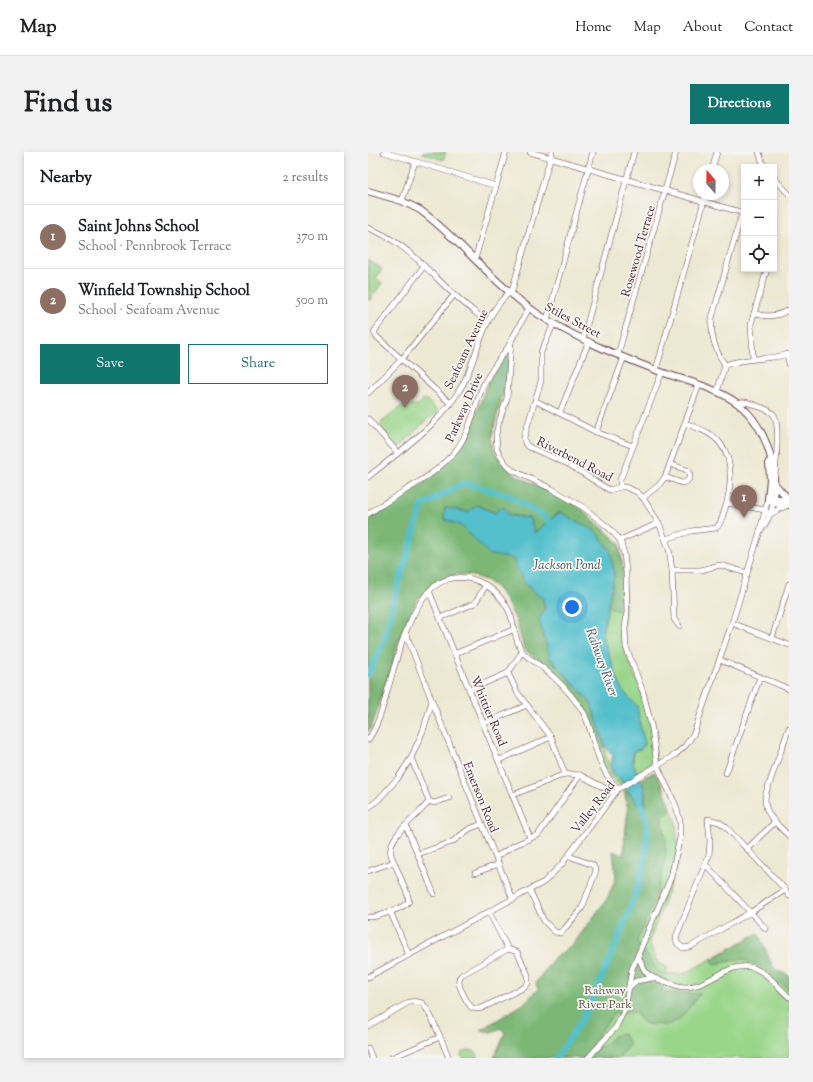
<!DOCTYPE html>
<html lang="en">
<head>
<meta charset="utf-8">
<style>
	:root { --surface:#fff; --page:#f2f2f2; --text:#202124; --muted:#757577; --line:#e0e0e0; --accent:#0f766e }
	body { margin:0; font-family:"Sorts Mill Goudy",serif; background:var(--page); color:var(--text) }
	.controls { position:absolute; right:12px; top:12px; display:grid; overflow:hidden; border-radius:0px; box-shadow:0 2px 6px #0003 }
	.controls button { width:36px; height:36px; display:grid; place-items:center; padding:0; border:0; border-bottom:1px solid var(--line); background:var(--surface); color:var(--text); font:20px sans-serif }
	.compass { position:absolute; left:325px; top:12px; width:36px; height:36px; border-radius:50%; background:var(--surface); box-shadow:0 2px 6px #0003; rotate:340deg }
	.you { position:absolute; left:204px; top:455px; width:14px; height:14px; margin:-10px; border:3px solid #fff; border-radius:50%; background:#1a73e8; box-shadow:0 0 0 6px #1a73e833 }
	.badge { display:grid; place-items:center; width:26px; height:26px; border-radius:50%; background:var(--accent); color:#fff; font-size:13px; font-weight:700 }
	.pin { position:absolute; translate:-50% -33px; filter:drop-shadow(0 1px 2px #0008) }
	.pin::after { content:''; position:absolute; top:21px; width:14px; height:12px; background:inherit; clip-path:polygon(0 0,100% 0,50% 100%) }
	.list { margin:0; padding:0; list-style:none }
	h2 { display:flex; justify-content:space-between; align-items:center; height:52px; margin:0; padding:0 16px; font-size:17px }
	h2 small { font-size:13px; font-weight:400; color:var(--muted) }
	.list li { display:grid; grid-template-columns:26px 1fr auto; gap:12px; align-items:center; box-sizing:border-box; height:64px; padding:0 16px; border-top:1px solid var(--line) }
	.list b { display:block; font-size:15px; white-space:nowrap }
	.list p { margin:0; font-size:13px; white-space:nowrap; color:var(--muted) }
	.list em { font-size:13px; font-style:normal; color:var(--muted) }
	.actions { display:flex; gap:8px; padding:12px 16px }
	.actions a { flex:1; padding:9px 0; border:1px solid var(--accent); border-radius:0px; text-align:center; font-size:14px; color:var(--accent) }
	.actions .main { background:var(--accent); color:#fff }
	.icon { flex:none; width:22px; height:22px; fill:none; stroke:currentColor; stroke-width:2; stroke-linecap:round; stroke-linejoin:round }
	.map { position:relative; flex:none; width:421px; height:906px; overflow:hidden; border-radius:0px }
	header { display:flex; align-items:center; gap:24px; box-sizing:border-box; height:56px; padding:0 20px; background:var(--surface); border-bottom:1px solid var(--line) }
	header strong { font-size:19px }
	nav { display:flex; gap:22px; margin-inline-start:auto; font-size:14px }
	.intro { display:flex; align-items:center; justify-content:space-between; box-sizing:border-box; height:96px; padding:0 24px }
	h1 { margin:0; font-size:28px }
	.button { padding:10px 18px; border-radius:0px; background:var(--accent); color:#fff; font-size:14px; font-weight:700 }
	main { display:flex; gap:24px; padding:0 24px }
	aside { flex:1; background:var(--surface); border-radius:0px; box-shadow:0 2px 6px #0003 }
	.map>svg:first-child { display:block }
</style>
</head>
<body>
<header>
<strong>Map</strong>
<nav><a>Home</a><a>Map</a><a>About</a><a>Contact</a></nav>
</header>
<div class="intro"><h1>Find us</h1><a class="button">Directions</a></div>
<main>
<aside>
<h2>Nearby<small>2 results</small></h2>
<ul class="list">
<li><span class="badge" style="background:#8d6e63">1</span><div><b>Saint Johns School</b><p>School · Pennbrook Terrace</p></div><em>370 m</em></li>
<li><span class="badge" style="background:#8d6e63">2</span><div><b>Winfield Township School</b><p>School · Seafoam Avenue</p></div><em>500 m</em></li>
</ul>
<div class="actions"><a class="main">Save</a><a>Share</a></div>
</aside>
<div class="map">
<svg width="421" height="906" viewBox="0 0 421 906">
	<rect width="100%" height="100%" fill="#f6f6f2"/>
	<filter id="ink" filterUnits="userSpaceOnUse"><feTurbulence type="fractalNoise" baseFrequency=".025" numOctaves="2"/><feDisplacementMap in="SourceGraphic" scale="8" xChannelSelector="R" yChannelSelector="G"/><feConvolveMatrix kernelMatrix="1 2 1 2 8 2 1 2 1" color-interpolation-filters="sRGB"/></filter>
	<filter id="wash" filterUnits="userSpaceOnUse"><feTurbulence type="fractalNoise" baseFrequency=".012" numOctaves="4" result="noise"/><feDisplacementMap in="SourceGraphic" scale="16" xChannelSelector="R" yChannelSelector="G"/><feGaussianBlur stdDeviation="0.9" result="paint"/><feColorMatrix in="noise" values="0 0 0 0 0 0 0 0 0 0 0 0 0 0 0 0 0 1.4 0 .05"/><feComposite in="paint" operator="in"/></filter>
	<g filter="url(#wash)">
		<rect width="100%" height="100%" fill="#ede8d1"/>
		<g fill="#9ad68a" stroke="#727a5a">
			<path d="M55 0H78L75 8 54 1Z"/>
			<path d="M0 108 14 117 8 126 14 131 1 149Z"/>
			<path d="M138 201 141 205 139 225 124 283 125 293 128 302 144 321 211 355 251 391 255 418 257 457 255 481 257 499 280 557 284 577 288 610 269 620 266 616 265 600 275 594 276 587 273 577 269 554 254 539 234 483 246 423 242 398 227 379 192 360 165 381 162 366 142 364 135 355 127 361 109 353 100 360 77 356 76 367 94 374 122 403 144 405 157 432 175 447 177 457 171 468 182 506 223 551 237 593V601L240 610 245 622 253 628 257 636 286 620 293 631 302 652 303 659 308 668 310 712 281 790 289 810 300 816 297 822H316L390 781 406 817 421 824V906H126L137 881 133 876 123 880 113 878 154 853 170 837 168 831 185 807 204 794 239 747 248 726 245 699 255 704 260 657 256 638 241 623 235 613 218 559 213 551 176 513 156 497 148 468 136 445 128 435 118 428 106 424 92 422 81 424 70 429 49 448 40 465 31 487 25 511 3 576 0 580V369L13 358 53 333 83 306 96 288 109 260 120 230Z"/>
			<path d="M57 246 70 259 63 266 62 265 32 294 29 295 12 274 13 271 35 253H50Z"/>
			<path d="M103 898 107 900 110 906H95L93 904 94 901Z"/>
		</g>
		<g fill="#7bb776" stroke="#626b50">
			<path d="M138 201 141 205 139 225 124 283 125 293 128 302 144 321 211 355 251 391 255 418 257 457 256 460 244 457 240 453 246 423 227 379 192 360 165 381 162 366 127 361 109 353 100 360 77 356 76 367 94 374 122 403 144 405 157 432 175 447 182 506 223 551 237 593 231 598 218 559 213 551 176 513 156 497 148 468 136 445 128 435 118 428 106 424 92 422 81 424 70 429 49 448 40 465 31 487 25 511 3 576 0 580V369L13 358 53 333 69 320 96 288 109 260 120 230Z"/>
			<path d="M286 620C294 632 300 645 303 659L293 664C295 673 298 682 298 691 300 719 280 765 269 790L290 818 298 826 294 840 332 842 312 867 299 873 277 872 266 860 251 862 247 860 223 892 227 895 236 894 245 884 255 882 262 892 252 904 253 906H126L137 881 133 876 123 880 113 878 154 853 170 837 168 831 185 807 204 794 239 747 248 726 245 699 255 704 260 657 256 638 263 643 277 658V641L275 633 276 626Z"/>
			<path d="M390 781 406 817 421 824V838L394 815 374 807 346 812 344 807Z"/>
		</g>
		<path fill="#53c0cc" stroke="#4e707c" d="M109 353 127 361 135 355 142 364 162 366 166 381 192 360 227 379 242 398 246 423 234 483 254 538 269 554 273 577 277 591 273 597 266 599C261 610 271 622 275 633 277 641 277 650 277 659L267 649 253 628 245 622 243 611 245 602 241 600 237 593 223 551 182 506 171 468 177 457 175 447 157 432 144 406 122 403 94 374 76 367 77 356 100 360Z"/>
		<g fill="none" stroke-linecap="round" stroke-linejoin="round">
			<path stroke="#53c0cc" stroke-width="1" d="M106 334 112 287 139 205"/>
			<g stroke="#53c0cc" stroke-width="6">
				<path d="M0 523 16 489 28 441 54 354 96 331 140 343 179 366 182 376"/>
				<path d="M188 906C197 893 207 879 215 865 227 845 235 823 244 801 260 764 293 690 273 652"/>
			</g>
		</g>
	</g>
	<g filter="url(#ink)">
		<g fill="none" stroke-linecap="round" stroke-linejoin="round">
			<defs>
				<g id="minor">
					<path d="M16 0 128 34"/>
					<path d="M162 0 376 61"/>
					<path d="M391 0 396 15"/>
					<path d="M344 18 349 0"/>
					<path d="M406 26 421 42"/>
					<path d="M34 49 47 10"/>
					<path d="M0 76C32 87 55 113 79 136 92 148 105 159 119 170"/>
					<path d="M107 107 138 0"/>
					<path d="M56 114 6 180 8 184 82 251"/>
					<path d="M143 142 184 0"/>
					<path d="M161 156 143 189 139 246 131 270 128 282 129 297 133 305 138 312 144 318 184 337 215 355 241 376 252 388 256 402 258 420 259 460 257 477 258 495 275 540 284 577 289 613 308 654 312 669V685L303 725 264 817 257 857 248 875 220 906"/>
					<path d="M386 161C398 166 410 164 421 158"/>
					<path d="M179 168 225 0"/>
					<path d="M186 171 173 200V229L156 285 157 291 161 295 200 312 238 336 242 338 252 335H257L269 340 275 346 291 371 301 397 304 418 306 467 311 474"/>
					<path d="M215 187 266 0"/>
					<path d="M250 202 308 0"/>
					<path d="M419 202 421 212"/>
					<path d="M385 206 383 172 399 117"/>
					<path d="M357 213C347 198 342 184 344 166L374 61"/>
					<path d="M357 213C378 205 401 208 421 202"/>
					<path d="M288 218 338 42"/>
					<path d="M349 240 357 213"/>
					<path d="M0 241 34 207 86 143"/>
					<path d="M168 249 228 280 265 294"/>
					<path d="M369 251C375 248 381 251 387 253 393 256 402 257 406 263 412 271 408 312 407 323"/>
					<path d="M192 260 221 189"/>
					<path d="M0 267 30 301"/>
					<path d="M228 280 256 205"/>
					<path d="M0 325C33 298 75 270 95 232 111 201 114 164 142 140"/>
					<path d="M297 325 314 331C319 331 321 328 322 323L319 318 316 317 302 312"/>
					<path d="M252 335V328L294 220"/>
					<path d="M275 346 291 333 297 325 331 233"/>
					<path d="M359 351 397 358 401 363 411 357 421 353"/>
					<path d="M0 362C29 341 65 327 88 298 103 279 106 255 115 234 122 218 134 205 143 190"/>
					<path d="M392 379C400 371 404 358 406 347"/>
					<path d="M298 387 323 379 348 376C353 372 354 366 356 360 363 339 367 309 352 291 343 280 329 276 317 271"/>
					<path d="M252 388 291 371"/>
					<path d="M304 418H333L352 413 379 421"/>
					<path d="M61 439 162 686"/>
					<path d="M72 466 107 451 118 433"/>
					<path d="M364 471 421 493"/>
					<path d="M404 486 421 432"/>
					<path d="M154 500 140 521 149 540 183 585 197 622 212 623 246 641"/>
					<path d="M86 502 147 477"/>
					<path d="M352 508 421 537"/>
					<path d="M101 538 140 521"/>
					<path d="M64 549 145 748"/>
					<path d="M115 572 159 553"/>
					<path d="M421 576 398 641C393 660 409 672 421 684"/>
					<path d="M0 588C10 574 15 556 19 540 28 509 37 471 56 445 81 411 124 425 141 459 147 472 146 488 154 499 158 506 169 510 175 516 189 527 202 541 212 555 223 570 224 590 231 606 235 618 241 628 250 637"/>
					<path d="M43 606 61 649"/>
					<path d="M131 608 183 585"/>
					<path d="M358 621 392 525"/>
					<path d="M145 643 197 622"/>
					<path d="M61 649 66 651 81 646"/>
					<path d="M0 656 10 648 30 626 43 606 55 579 64 549 38 482"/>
					<path d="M38 674 66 742"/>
					<path d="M379 697 407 670"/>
					<path d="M50 702 84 690 101 677 114 672"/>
					<path d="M128 705 145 694 170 683 212 623"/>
					<path d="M338 713 398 777"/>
					<path d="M0 719 26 710"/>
					<path d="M107 721 131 712"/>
					<path d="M417 738 383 760 322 795 315 796 309 791 308 785 341 703 342 689 340 667 351 670 357 674 416 736 421 744"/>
					<path d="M162 739 176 769 187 780 193 781 214 756 228 719 225 713 201 704"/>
					<path d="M22 759 41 803"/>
					<path d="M121 760 140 797"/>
					<path d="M0 765C8 766 37 756 41 749L39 741 23 703C18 683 51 665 61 649"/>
					<path d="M140 797 149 800 160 823V831L157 835 112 857 104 856C100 852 91 836 91 830 90 826 92 824 95 822Z"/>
					<path d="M270 803C277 823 279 825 299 830 305 832 311 835 317 835 342 835 360 808 386 816 400 821 410 835 421 845"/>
					<path d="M0 825 176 730 194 712 250 637 307 603 317 594 326 581 364 471 392 379 393 374 400 347"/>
					<path d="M261 835 268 829 285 826"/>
					<path d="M0 874 41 850C46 849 50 849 54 851 62 857 76 895 81 906"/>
					<path d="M0 896 4 906"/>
					<path d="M23 906 72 885"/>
				</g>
				<g id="major">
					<path d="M0 39 34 49 52 58C94 89 126 133 170 162 208 187 251 204 293 220 318 229 347 235 369 251 397 272 409 312 406 346"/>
					<path d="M407 332 412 338 421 347"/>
					<path d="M403 346 421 348"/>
					<path d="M400 347 402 327 401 310"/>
					<path d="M400 347 410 352 421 353"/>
				</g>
			</defs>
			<use href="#minor" stroke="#623d44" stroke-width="6"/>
			<use href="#major" stroke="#623d44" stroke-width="8"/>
			<use href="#minor" stroke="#fff" stroke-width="5"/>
			<use href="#major" stroke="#fff" stroke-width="6"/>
		</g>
	</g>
	<g text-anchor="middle" stroke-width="3.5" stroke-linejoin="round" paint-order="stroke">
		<g font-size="12" fill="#4a1f2b" stroke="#f6f6f2">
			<text transform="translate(270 99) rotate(-74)" y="4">Rosewood Terrace</text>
			<text transform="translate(205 168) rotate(28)" y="4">Stiles Street</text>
			<text transform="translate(98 197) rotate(-65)" y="4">Seafoam Avenue</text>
			<text transform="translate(96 255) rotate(-66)" y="4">Parkway Drive</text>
			<text transform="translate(207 307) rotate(27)" y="4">Riverbend Road</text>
			<text transform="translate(121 559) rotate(67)" y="4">Whittier Road</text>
			<text transform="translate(113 645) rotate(68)" y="4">Emerson Road</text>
			<text transform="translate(225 655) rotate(-52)" y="4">Valley Road</text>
		</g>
		<g font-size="12" fill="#625648" stroke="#f6f6f2">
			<text x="237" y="842">Rahway<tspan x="237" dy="14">River Park</tspan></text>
		</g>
		<g font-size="13" font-style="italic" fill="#4d5763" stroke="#f6f6f2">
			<text x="199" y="417">Jackson Pond</text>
			<text transform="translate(235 510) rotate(70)" y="5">Rahway River</text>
		</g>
	</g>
</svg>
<div class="controls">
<button>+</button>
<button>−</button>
<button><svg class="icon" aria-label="locate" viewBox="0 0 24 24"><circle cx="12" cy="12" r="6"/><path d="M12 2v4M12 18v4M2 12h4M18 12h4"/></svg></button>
</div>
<svg class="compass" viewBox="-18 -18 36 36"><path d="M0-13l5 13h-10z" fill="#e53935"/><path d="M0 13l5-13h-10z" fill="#757577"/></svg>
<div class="you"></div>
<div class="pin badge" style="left:376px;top:366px;background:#8d6e63">1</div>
<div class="pin badge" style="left:37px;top:256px;background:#8d6e63">2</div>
</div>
</main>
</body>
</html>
